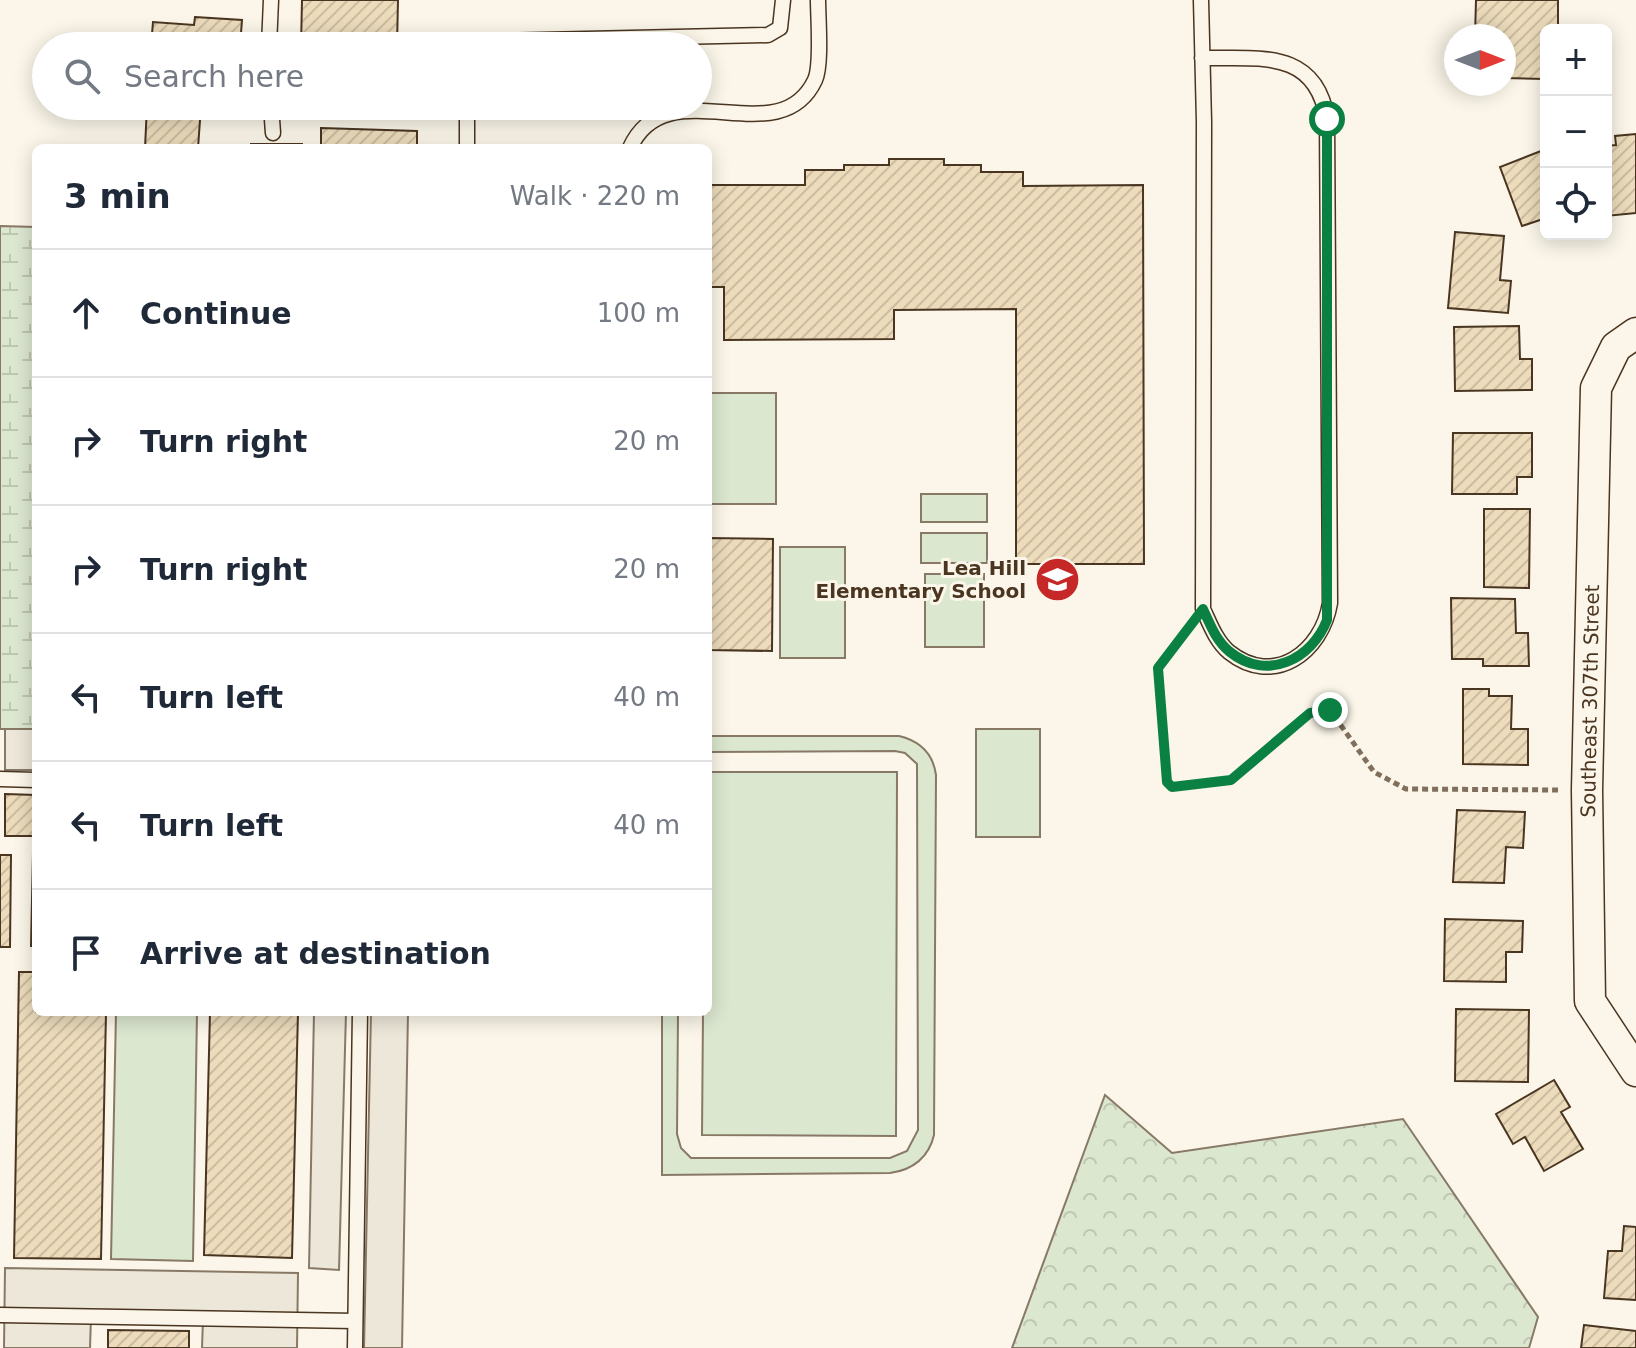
<!DOCTYPE html>
<html lang="en">
<head>
<meta charset="utf-8">
<style>
	:root { --surface:#fff; --page:#f6f6f7; --text:#1f2937; --muted:#747a83; --line:#e0e1e3 }
	body { margin:0; font-family:"DejaVu Sans",sans-serif; background:var(--page); color:var(--text) }
	.controls { position:absolute; right:24px; top:24px; display:grid; overflow:hidden; border-radius:12px; box-shadow:0 4px 20px #0003 }
	.controls button { width:72px; height:72px; display:grid; place-items:center; padding:0; border:0; border-bottom:2px solid var(--line); background:var(--surface); color:var(--text); font:40px sans-serif }
	.compass { position:absolute; left:1444px; top:24px; width:72px; height:72px; border-radius:50%; background:var(--surface); box-shadow:0 4px 20px #0003; rotate:90deg }
	.stop { position:absolute; width:24px; height:24px; margin:-18px; border:6px solid #0b8043; border-radius:50%; background:#fff }
	.stop.end { background:#0b8043; border-color:#fff; box-shadow:0 2px 8px #0008 }
	.list { margin:0; padding:0; list-style:none }
	h2 { display:flex; justify-content:space-between; align-items:center; height:104px; margin:0; padding:0 32px; font-size:34px }
	h2 small { font-size:26px; font-weight:400; color:var(--muted) }
	.list li { display:grid; grid-template-columns:52px 1fr auto; gap:24px; align-items:center; box-sizing:border-box; height:128px; padding:0 32px; border-top:2px solid var(--line) }
	.list b { display:block; font-size:30px; white-space:nowrap }
	.list em { font-size:26px; font-style:normal; color:var(--muted) }
	.icon { flex:none; width:44px; height:44px; fill:none; stroke:currentColor; stroke-width:2; stroke-linecap:round; stroke-linejoin:round }
	.map { position:relative; flex:none; width:1636px; height:1348px; overflow:hidden }
	.search { position:absolute; background:var(--surface); box-shadow:0 4px 20px #0003; left:32px; top:32px; width:680px; height:88px; display:flex; align-items:center; gap:20px; box-sizing:border-box; padding:0 28px; border-radius:44px; color:var(--muted); font-size:30px }
	.panel { position:absolute; background:var(--surface); box-shadow:0 4px 20px #0003; left:32px; top:144px; width:680px; height:872px; border-radius:12px }
	.map>svg:first-child { display:block }
</style>
</head>
<body>
<div class="map">
<svg width="1636" height="1348" viewBox="0 0 1636 1348">
	<defs>
		<pattern id="forest-crowns" width="20" height="18" patternUnits="userSpaceOnUse" patternTransform="scale(2)"><rect width="20" height="18" fill="#dce7d0"/><path d="M2 6a3 3 0 1 1 6 0M12 15a3 3 0 1 1 6 0" fill="none" stroke="#bec7b2"/></pattern>
		<pattern id="wetland-marsh" width="20" height="14" patternUnits="userSpaceOnUse" patternTransform="scale(2)"><rect width="20" height="14" fill="#dce7d0"/><path d="M1 5h8M5 5V1M11 12h8M15 12V8" fill="none" stroke="#bec7b2"/></pattern>
		<pattern id="building-hatch" width="6" height="6" patternUnits="userSpaceOnUse" patternTransform="scale(2)"><rect width="6" height="6" fill="#ecdcbc"/><path d="M-1 1l2-2M0 6l6-6M5 7l2-2" fill="none" stroke="#ccbda1"/></pattern>
	</defs>
	<rect width="100%" height="100%" fill="#fbf6e9"/>
	<path fill="url(#forest-crowns)" stroke="#887966" stroke-width="2" d="M1105 1095 1172 1153 1403 1119 1538 1317 1529 1348H1012Z"/>
	<path fill="url(#wetland-marsh)" stroke="#887966" stroke-width="2" d="M0 226 36 227V729H0Z"/>
	<g fill="#dce7d0" stroke="#887966" stroke-width="2">
		<rect x="708" y="393" width="68" height="111"/>
		<rect x="921" y="494" width="66" height="28"/>
		<rect x="921" y="533" width="66" height="30"/>
		<rect x="780" y="547" width="65" height="111"/>
		<rect x="925" y="574" width="59" height="73"/>
		<rect x="976" y="729" width="64" height="108"/>
		<path d="M708 736H899C920 741 933 753 936 775L934 1135C929 1157 913 1170 890 1173L662 1175V1012H678L677 1134 681 1148 691 1158H890L907 1151 918 1130 917 764 905 753 895 751 708 752Z"/>
		<path d="M708 772H897L896 1136 702 1135 703 1012H708Z"/>
		<path d="M116 1012H197L193 1261 111 1259Z"/>
	</g>
	<g fill="#ede7d9" stroke="#887966" stroke-width="2">
		<rect x="5" y="729" width="31" height="41"/>
		<path d="M314 1012H346L339 1270 309 1268Z"/>
		<path d="M371 1012H408L402 1348H364Z"/>
		<path d="M5 1268 298 1273 297 1348H202L203 1319 91 1317 90 1348H4Z"/>
	</g>
	<g fill="url(#building-hatch)" stroke="#4a3520" stroke-width="2">
		<path d="M302 0H398L397 46H301Z"/>
		<path d="M1476 0H1558V30H1546V44H1543V79L1504 78V36H1475Z"/>
		<path d="M195 17 242 20 240 46H151L153 22 194 25Z"/>
		<path d="M147 106H201L198 148H145Z"/>
		<path d="M321 128 417 131V148H321Z"/>
		<path d="M1636 134V213L1606 216V146L1616 145 1615 136Z"/>
		<rect x="251" y="144" width="51" height="4"/>
		<path d="M1546 149V218L1522 226 1500 167Z"/>
		<path d="M889 159H944V165H981V172H1023V186L1143 185 1144 564H1016V309L894 310V339L724 340V287H708V185H805V170H844V165H889Z"/>
		<path d="M1455 232 1504 236 1500 280 1511 281 1508 313 1448 308Z"/>
		<path d="M1519 326 1520 359H1532V390L1455 391 1454 327Z"/>
		<path d="M1453 433H1532V477H1517V494H1452Z"/>
		<path d="M1484 509H1530L1529 588 1484 587Z"/>
		<path d="M708 538 773 539 772 651 708 650Z"/>
		<path d="M1451 598 1515 599 1516 633H1528L1529 666H1483V659H1452Z"/>
		<path d="M1463 689H1489V696H1512L1511 729H1528V765L1463 764Z"/>
		<path d="M5 794 36 795V836H5Z"/>
		<path d="M1457 810 1525 812 1523 848 1506 847 1504 883 1453 882Z"/>
		<path d="M33 853H36V946H31Z"/>
		<path d="M0 855H11L10 947H0Z"/>
		<path d="M1445 919 1523 921 1522 952H1506V982L1444 981Z"/>
		<path d="M19 972H36V1012H106L101 1259 14 1258Z"/>
		<path d="M1456 1009 1529 1010 1528 1082 1455 1081Z"/>
		<path d="M210 1012H298L292 1258 204 1255Z"/>
		<path d="M1554 1080 1570 1107 1561 1112 1583 1149 1544 1171 1525 1137 1513 1144 1496 1114Z"/>
		<path d="M1624 1226 1636 1227V1300L1604 1298 1608 1251H1622Z"/>
		<path d="M1584 1325 1636 1331V1348H1581Z"/>
		<path d="M108 1330 189 1331V1348H108Z"/>
	</g>
	<g fill="none" stroke-linecap="round" stroke-linejoin="round">
		<defs>
			<g id="service">
				<path d="M1201 0 1204 122 1203 609C1210 624 1216 641 1229 652 1274 688 1322 652 1330 603L1327 119C1316 48 1258 59 1202 58"/>
				<path d="M269 46 271 0"/>
				<path d="M492 46 501 41 768 35 780 28 783 0"/>
				<path d="M271 106 273 133"/>
				<path d="M467 148V106"/>
				<path d="M630 148C667 66 779 157 815 80 822 65 818 18 818 0"/>
				<path d="M0 779 36 780"/>
				<path d="M0 1315 355 1321"/>
				<path d="M355 1348 360 1012"/>
			</g>
			<path id="minor" d="M1636 333 1616 347 1596 388 1587 790 1590 1001 1636 1071"/>
		</defs>
		<use href="#service" stroke="#4a3520" stroke-width="17"/>
		<use href="#minor" stroke="#4a3520" stroke-width="33"/>
		<path stroke="#7f6f5c" stroke-width="5" stroke-dasharray="6 4" stroke-linecap="butt" d="M1187 630 1158 668 1166 774 1172 787 1231 780 1310 713 1330 710 1374 772 1406 789 1558 790"/>
		<use href="#service" stroke="#fbf6e9" stroke-width="14"/>
		<use href="#minor" stroke="#fbf6e9" stroke-width="30"/>
	</g>
	<g fill="none" stroke-linecap="round" stroke-linejoin="round">
		<path stroke="#0b8043" stroke-width="10" d="M1327 119V620C1312 659 1267 682 1230 652 1216 641 1210 624 1203 609L1158 668 1167 782 1172 787 1231 780 1310 713 1330 710"/>
	</g>
	<defs>
		<symbol id="school-disc" viewBox="-11 -11 22 22"><circle r="9.5" fill="#c62828" stroke="#fbf6e9"/><path d="M0-5L7-2L0 1L-7-2ZM-4 1L0 2.5L4 1V4Q0 6-4 4Z" fill="#fff"/></symbol>
	</defs>
	<g fill-rule="evenodd">
		<use href="#school-disc" x="1032" y="554" width="51" height="51"/>
	</g>
	<g text-anchor="middle" stroke-width="6" stroke-linejoin="round" paint-order="stroke">
		<g font-size="20" font-weight="bold" fill="#4a3520" stroke="#fbf6e9" text-anchor="end">
			<text x="1026" y="575">Lea Hill<tspan x="1026" dy="23">Elementary School</tspan></text>
		</g>
		<g font-size="20" fill="#4a3520" stroke="#fbf6e9">
			<text transform="translate(1590 701) rotate(-89)" y="7">Southeast 307th Street</text>
		</g>
	</g>
</svg>
<div class="controls">
<button>+</button>
<button>−</button>
<button><svg class="icon" aria-label="locate" viewBox="0 0 24 24"><circle cx="12" cy="12" r="6"/><path d="M12 2v4M12 18v4M2 12h4M18 12h4"/></svg></button>
</div>
<svg class="compass" viewBox="-18 -18 36 36"><path d="M0-13l5 13h-10z" fill="#e53935"/><path d="M0 13l5-13h-10z" fill="#747a83"/></svg>
<div class="stop" style="left:1327px;top:119px"></div>
<div class="stop end" style="left:1330px;top:710px"></div>
<div class="search"><svg class="icon" aria-label="search" viewBox="0 0 24 24"><circle cx="10" cy="10" r="6"/><path d="M15 15l6 6"/></svg>Search here</div>
<section class="panel">
<h2>3 min<small>Walk · 220 m</small></h2>
<ul class="list">
<li><svg class="icon" aria-label="ahead" viewBox="0 0 24 24"><path d="M12 20V5M6 11l6-6 6 6"/></svg><div><b>Continue</b></div><em>100 m</em></li>
<li><svg class="icon" aria-label="right" viewBox="0 0 24 24"><path d="M7 20v-9h11M14 6l5 5-5 5"/></svg><div><b>Turn right</b></div><em>20 m</em></li>
<li><svg class="icon" aria-label="right" viewBox="0 0 24 24"><path d="M7 20v-9h11M14 6l5 5-5 5"/></svg><div><b>Turn right</b></div><em>20 m</em></li>
<li><svg class="icon" aria-label="left" viewBox="0 0 24 24"><path d="M17 20v-9H6M10 6l-5 5 5 5"/></svg><div><b>Turn left</b></div><em>40 m</em></li>
<li><svg class="icon" aria-label="left" viewBox="0 0 24 24"><path d="M17 20v-9H6M10 6l-5 5 5 5"/></svg><div><b>Turn left</b></div><em>40 m</em></li>
<li><svg class="icon" aria-label="arrive" viewBox="0 0 24 24"><path d="M6 21V4h12l-3 4 3 4H6"/></svg><div><b>Arrive at destination</b></div></li>
</ul>
</section>
</div>
</body>
</html>
